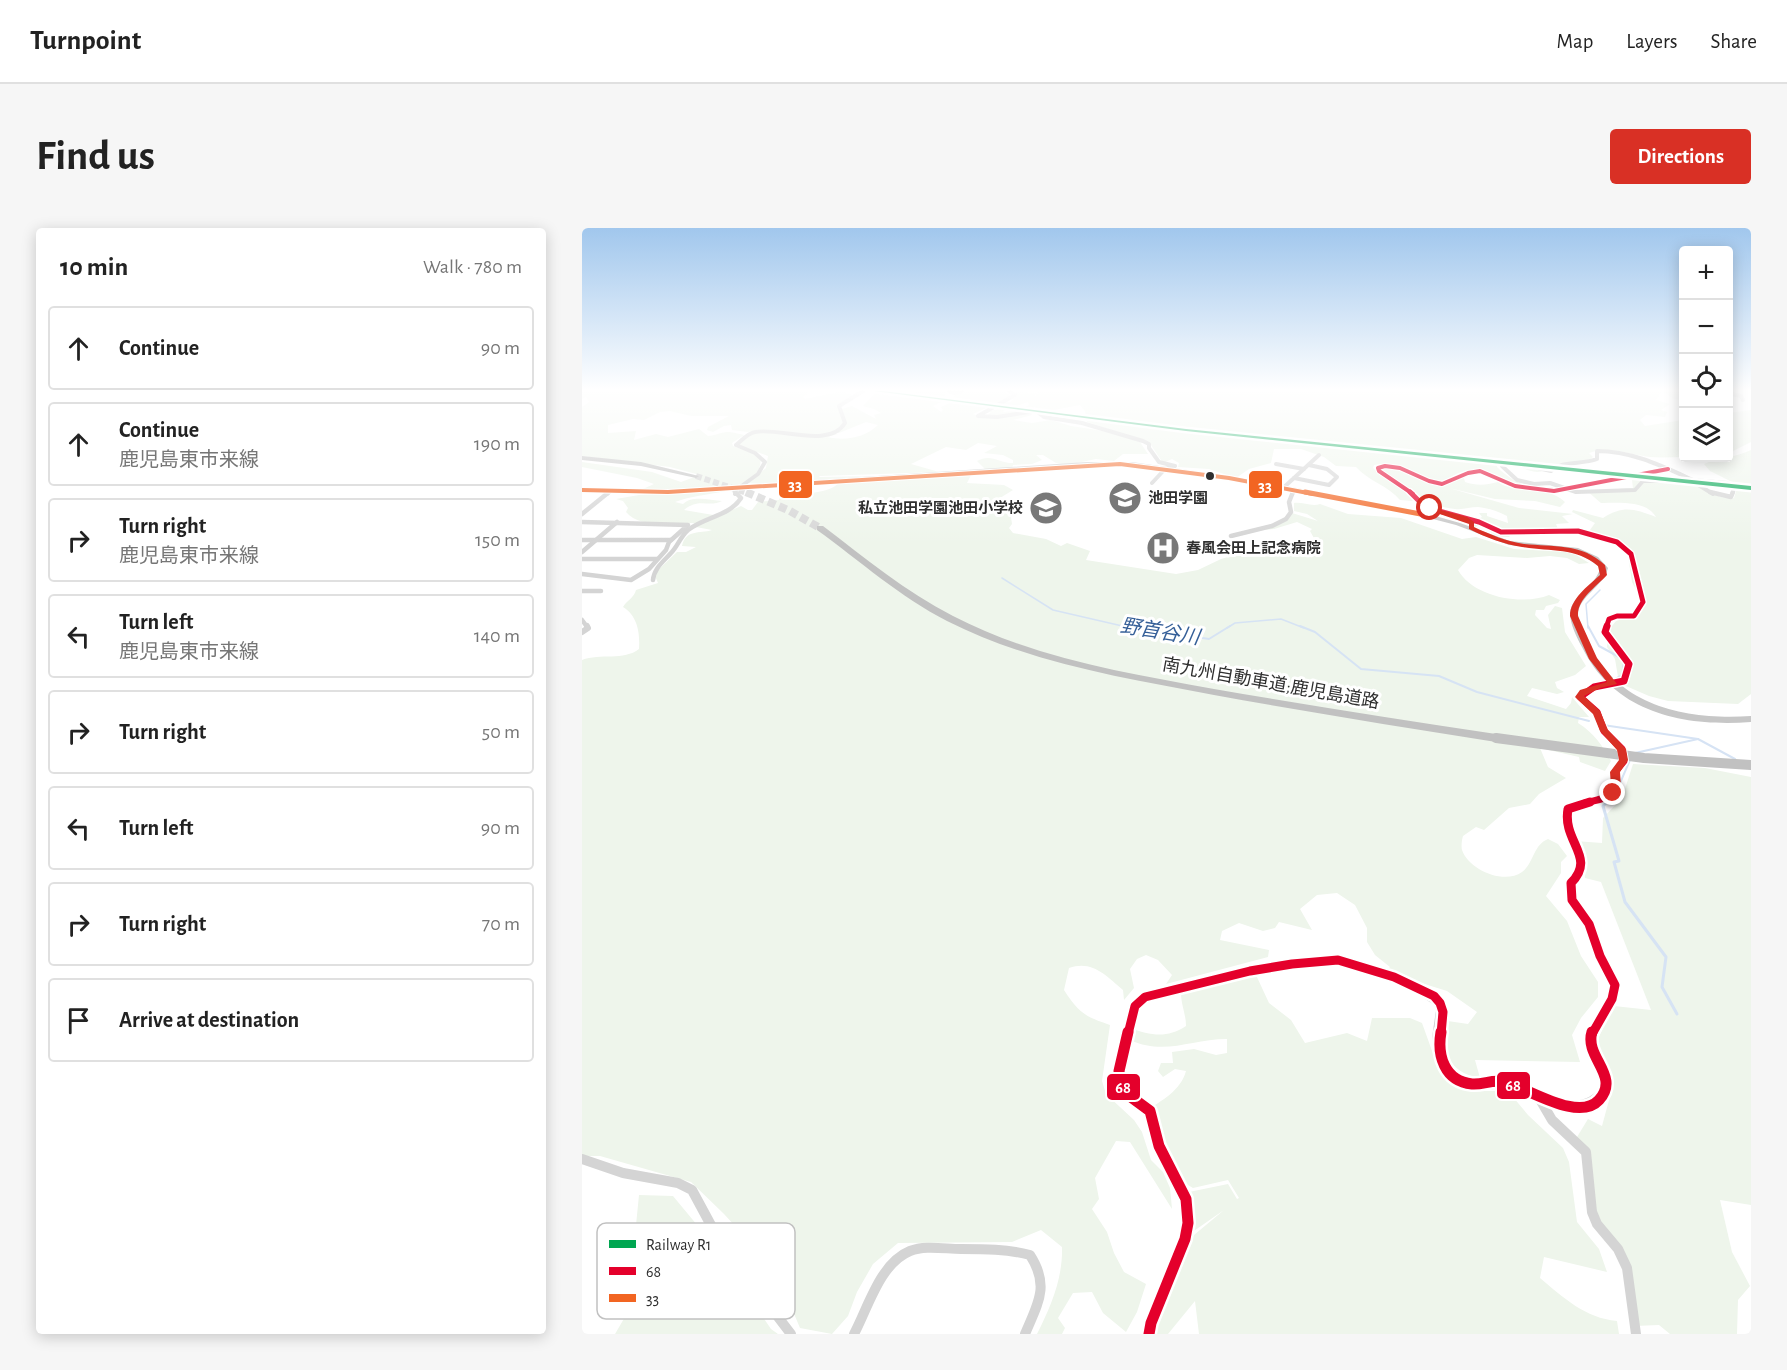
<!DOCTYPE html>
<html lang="en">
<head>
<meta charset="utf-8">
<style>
	:root { --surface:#fff; --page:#f6f6f6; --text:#222; --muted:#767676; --line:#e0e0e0; --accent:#d93025 }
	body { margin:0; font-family:"Alegreya Sans","Noto Sans JP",sans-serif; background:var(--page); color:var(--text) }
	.controls { position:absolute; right:18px; top:18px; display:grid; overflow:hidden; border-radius:6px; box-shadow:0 3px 15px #0003 }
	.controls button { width:54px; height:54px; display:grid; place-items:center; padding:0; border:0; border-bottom:2px solid var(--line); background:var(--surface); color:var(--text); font:30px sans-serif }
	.stop { position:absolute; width:18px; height:18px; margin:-14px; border:4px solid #d93025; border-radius:50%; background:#fff }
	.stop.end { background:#d93025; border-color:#fff; box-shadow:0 2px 6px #0008 }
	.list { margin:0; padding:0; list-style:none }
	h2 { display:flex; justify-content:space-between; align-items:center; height:78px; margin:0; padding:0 24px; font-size:26px }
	h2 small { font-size:20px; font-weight:400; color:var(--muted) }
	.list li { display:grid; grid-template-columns:39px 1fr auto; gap:18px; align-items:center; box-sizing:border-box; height:84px; margin:0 12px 12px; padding:0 12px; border:2px solid var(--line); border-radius:6px }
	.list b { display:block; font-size:22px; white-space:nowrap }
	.list p { margin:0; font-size:20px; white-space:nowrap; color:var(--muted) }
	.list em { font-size:20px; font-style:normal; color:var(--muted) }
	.icon { flex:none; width:33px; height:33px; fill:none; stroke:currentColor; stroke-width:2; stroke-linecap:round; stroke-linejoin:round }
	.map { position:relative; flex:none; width:1169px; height:1106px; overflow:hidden; border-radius:6px }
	header { display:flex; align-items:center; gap:36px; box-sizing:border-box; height:84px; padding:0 30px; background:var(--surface); border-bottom:2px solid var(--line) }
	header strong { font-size:28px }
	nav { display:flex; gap:33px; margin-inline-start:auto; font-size:21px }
	.intro { display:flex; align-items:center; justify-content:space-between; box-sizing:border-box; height:144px; padding:0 36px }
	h1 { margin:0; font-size:42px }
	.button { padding:15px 27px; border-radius:6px; background:var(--accent); color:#fff; font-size:21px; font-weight:700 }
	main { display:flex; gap:36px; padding:0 36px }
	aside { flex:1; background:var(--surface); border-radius:6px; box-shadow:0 3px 15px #0003 }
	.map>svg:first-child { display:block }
</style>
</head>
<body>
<header>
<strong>Turnpoint</strong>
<nav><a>Map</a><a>Layers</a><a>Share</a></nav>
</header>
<div class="intro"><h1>Find us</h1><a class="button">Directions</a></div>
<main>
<aside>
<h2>10 min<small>Walk · 780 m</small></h2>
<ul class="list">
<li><svg class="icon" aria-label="ahead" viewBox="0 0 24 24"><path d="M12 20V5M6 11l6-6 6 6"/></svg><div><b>Continue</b></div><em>90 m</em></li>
<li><svg class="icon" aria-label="ahead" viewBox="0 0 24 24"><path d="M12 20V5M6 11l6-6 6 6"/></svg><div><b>Continue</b><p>鹿児島東市来線</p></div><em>190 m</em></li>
<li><svg class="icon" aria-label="right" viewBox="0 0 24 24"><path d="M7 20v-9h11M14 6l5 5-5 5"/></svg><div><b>Turn right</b><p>鹿児島東市来線</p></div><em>150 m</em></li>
<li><svg class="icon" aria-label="left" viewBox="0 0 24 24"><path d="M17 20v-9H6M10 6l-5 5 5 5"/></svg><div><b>Turn left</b><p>鹿児島東市来線</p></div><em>140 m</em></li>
<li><svg class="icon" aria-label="right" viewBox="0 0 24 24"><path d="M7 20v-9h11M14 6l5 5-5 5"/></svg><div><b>Turn right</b></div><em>50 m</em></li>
<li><svg class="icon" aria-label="left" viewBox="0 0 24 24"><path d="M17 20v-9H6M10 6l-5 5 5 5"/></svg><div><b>Turn left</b></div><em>90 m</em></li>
<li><svg class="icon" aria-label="right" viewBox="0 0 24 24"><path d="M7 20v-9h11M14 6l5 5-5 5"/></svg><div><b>Turn right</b></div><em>70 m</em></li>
<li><svg class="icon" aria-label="arrive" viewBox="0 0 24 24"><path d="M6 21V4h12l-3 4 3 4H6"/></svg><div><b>Arrive at destination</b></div></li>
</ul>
</aside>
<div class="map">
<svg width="1169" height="1106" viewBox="0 0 1169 1106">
	<rect width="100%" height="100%" fill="#fff"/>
	<g fill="#eef5eb" fill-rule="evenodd">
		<path d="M0 163H228L221 169 223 171 260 163 270 167 272 171 256 179 260 181 270 178 294 191 292 187 299 185 292 181 281 178 295 163H363V168L357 170 359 174 351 178 359 184 361 182 359 179 372 173 361 171 368 172 377 163H420L429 167 428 172 419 175 429 174 433 169 423 163 454 165 453 168 456 165 454 163H1097L1101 164 1099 168 1101 172 1092 171 1080 163 1074 172 1088 176 1079 182 1085 184 1083 189 1064 187 1058 192 1063 198 1101 192V229C1090 229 1079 230 1068 229 1049 227 1026 217 1007 225L1011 229C999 238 986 232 973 237 966 240 964 244 955 244 943 243 934 235 922 234L915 237V239C929 253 950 264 970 259L973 261C942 268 915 241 887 242 877 243 866 251 857 255 836 248 815 232 792 237L791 240C803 253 822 259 831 273L818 272C807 258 786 253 774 239L754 238 742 229 719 221H692L689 235 667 241 654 250 627 241 596 239 597 235 590 231 581 235 567 214 505 194 503 183 498 177 456 185 453 179C439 186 421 187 405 188L409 184H402L424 180 421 184 436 183 447 177 446 174 429 180 413 178 415 175 391 186 399 189 449 185 450 187 431 192 450 195 469 192 489 198 534 205 558 214 566 226H541L532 233 514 231 485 237 474 235 461 227H454L460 232 450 236 431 237 429 242 403 241 395 233C409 225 416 235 431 235V232L421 227 402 225 415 218 396 215 384 222 364 219 329 236 357 244 238 248 237 249 290 248 176 256 166 255 184 240 186 228 156 217 155 215 176 202 166 204 150 202 149 197 142 198 131 204 125 202 126 199 147 188H109L88 183 78 184 62 192 51 191 26 197V205L54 203 52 212 74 206 86 209 117 201 126 208C145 205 140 201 162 207L150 215 151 218 178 228C181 242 171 251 159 256 141 262 83 261 61 261L72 256 55 250 0 239V234L70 244 99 254 118 247 88 239 0 228V179L7 174 4 169 0 171ZM284 194 296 197C282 210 264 213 245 209L256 206H239L257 205Z"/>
		<path d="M1169 182V214L1147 225V185Z"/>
		<path d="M1169 222V466L1156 476 1086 473 1067 468 1037 455 1033 431 1025 419 1026 403 1034 393 1047 389 1060 379 1058 369 1050 354 1046 328 1041 319 1008 302 1013 295 990 284 991 282 1021 290C1042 277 1052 281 1074 289 1064 272 1037 275 1019 275L1005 263 1051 260 1050 252C1067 250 1087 249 1103 252 1121 256 1131 272 1152 270L1156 257 1128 243 1122 236C1138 229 1153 230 1169 222Z"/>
		<path d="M808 238 860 257 881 247 883 254C895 258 904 257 916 254 934 267 965 256 983 274L978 279 953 273 913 271 867 260 937 280 991 286 980 288 987 295 974 296 976 301 933 303 927 309C911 309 910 304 898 297L893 299 877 290 894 292 900 289 897 285H905V288L926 295 925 288C915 283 906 280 896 279 888 279 881 282 873 281 844 278 820 260 799 242L798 240Z"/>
		<path d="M389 247 385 255 422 257 431 262 418 270 416 279 429 289 430 296 427 300 431 305 464 311 479 318 485 315 508 323 504 332 594 346 616 342 639 331 681 319 686 321 733 312 728 303 730 301 715 294 692 301 667 303 685 301 710 285 736 293 725 286 712 283V275C721 274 730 279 738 276L766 286 819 290 880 311 894 309 932 321 983 324 994 327 1007 335 997 336 985 330 968 328 945 330 895 327 887 330 876 342C891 369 940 378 967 367L978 372 976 375 964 378 962 382H954L953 387 965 400 969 401 966 387 973 378 980 380 983 404 1004 438 993 447 973 454 975 460 982 464 975 466 950 460 945 468 984 481 989 475 990 469 1007 489H997L996 495C1012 505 1020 517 1029 533L1023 543 998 534 997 529 958 520 966 539 984 550 957 566 948 576 927 580 902 602 894 599 881 608C880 611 879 618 880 622 887 642 922 657 940 644 952 635 951 617 966 611L976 616 985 628 979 634V645L964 668 985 693 999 728 1016 754V769L999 790 990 807 998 834 893 832 898 850C864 844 861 821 859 792L886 796 895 784 865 763 804 744 808 739 793 727 785 714V700L773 677 755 665 735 667 718 681 730 702 697 694 693 700 681 703 657 695 640 703 638 712 687 722 686 729 584 756 590 747 576 732 564 727 555 731 548 741 552 760 542 772 541 762C524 748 511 732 487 740L482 762C497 785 502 788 528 797L520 853 524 866 552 892 560 904 569 932 581 944 588 960 590 981 548 914 534 913 513 950 517 971 510 981 525 1004 532 1025 542 1044 564 1056 555 1084 544 1104 521 1085 510 1064 491 1065 476 1090 483 1100 480 1106H455C469 1078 481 1050 480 1019L459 1002 430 1014 316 1015 291 1036 275 1064 266 1088 250 1106 218 1100 194 1043 142 986 109 954 18 928H0V432C18 425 42 433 57 421 58 406 56 388 41 379 45 372 52 370 54 362L76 355 73 348 74 344 95 324H104L114 319 100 318C104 301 117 306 130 302L114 299 117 297 111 295C91 294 58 301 44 284L46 280 41 273 34 271 57 267 141 262 143 263C125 267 109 268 93 274L101 276C110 267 128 272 140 273 127 280 117 269 102 282L137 288 159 278 166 282H170L176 274 197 272 198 269C216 264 243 268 257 255Z"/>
		<path d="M1051 536 1123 540 1169 549V977L1138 972 1150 1024 1168 1058 1156 1072 1155 1106H1088L1077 1097 1053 1098 1038 1028 1010 983 1006 932 992 914 1006 891 1020 898 1030 861C1007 817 1011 821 1032 778L1069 782 1019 654 1003 650 993 613 1020 615 1021 590 1040 570Z"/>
		<path d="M674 747 687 775 709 792 723 815 765 805 785 813 790 790H828L840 795 854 834 881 858 897 863H916L931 869 946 887 981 920 987 934 995 994 1017 1021 1025 1044 962 1029 958 1050C982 1070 1003 1090 1035 1093L1037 1106H617L613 1073 586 1106H572L568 1101 598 1021 612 1007 642 982 609 1005 607 964 646 956 655 971 657 970 646 952 611 960 594 950 563 883C580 873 599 862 604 843L593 841 581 849 576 843 579 835H591L590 824 612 821 634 827 645 825V811C609 811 583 828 548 812L547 800C569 807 584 811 604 798 604 786 599 777 599 765Z"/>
		<path d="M57 967 91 968 135 1021 189 1101 196 1106H33L64 1053 54 997Z"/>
	</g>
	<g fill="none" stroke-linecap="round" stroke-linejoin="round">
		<g stroke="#d6e3f4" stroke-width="1.5">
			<path d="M420 350 471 382 549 400"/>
			<path d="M645 400 653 395 699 391 722 400"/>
			<path d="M1006 400 1004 376 1018 362"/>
		</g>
		<g stroke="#d6e3f4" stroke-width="2">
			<path d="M543 398 627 411 648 398"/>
			<path d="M718 398 733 404 779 441 857 448 895 464 1007 493"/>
			<path d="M1006 398 1017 418 1039 430"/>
			<path d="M1033 451 1040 447 1042 434"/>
			<path d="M1021 497 1116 511 1153 531"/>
			<path d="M1053 525 1116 511"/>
			<path d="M1023 575 1035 562 1048 532"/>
		</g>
		<path stroke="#d6e3f4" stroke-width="3" d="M1025 574 1021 578 1037 633 1032 634 1043 674 1084 729 1080 759 1095 786"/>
		<path stroke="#d5d5d5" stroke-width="6" stroke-dasharray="6 3" stroke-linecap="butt" d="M114 248 168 266"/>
		<path stroke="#d5d5d5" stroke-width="8" stroke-dasharray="8 4" stroke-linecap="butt" d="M164 264 208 283 238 300"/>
		<g stroke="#d4d4d4" stroke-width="4">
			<path d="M367 163 373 165 380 163"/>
			<path d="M427 163 433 167 396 188 415 189 454 183 462 189 500 195 561 213 567 216V220L577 234 593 238 583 241 570 255"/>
			<path d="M1146 165 1159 168 1161 172"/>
			<path d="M694 236 722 241"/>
			<path d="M712 250 747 257 755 249 745 241 727 237"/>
			<path d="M1111 252 1145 255 1153 258 1150 266"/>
			<path d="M1110 253 1131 266"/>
			<path d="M1110 253H1061L1053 262 994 264 968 255 952 256 935 252 920 238 923 234H929L969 243C980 232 1000 237 1015 231V223C1050 223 1080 238 1111 252"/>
			<path d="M700 261 737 227"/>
			<path d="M25 266 27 264"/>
			<path d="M153 266 154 262 176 246 183 234 173 225 154 217C160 212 166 205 173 204 198 199 247 221 263 195L257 178 281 163"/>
			<path d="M710 266 711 263"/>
			<path d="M831 266 797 243 796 240 803 238 818 240 847 253 860 256 886 245 898 243 933 258 972 263 1086 241"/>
		</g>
		<g stroke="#d4d4d4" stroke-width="4.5">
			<path d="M828 264 843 279 897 294 919 304 996 303 1035 314 1049 326 1061 374 1052 388H1035L1027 391 1024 400"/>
			<path d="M1128 264 1149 269 1151 264"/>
			<path d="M0 286 27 264"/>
			<path d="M0 294 106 297 87 314 84 322 67 341 49 352 0 346"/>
			<path d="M649 308 690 298 704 291 709 284 707 274 711 264"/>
			<path d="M0 312H89"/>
			<path d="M0 324 35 294"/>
			<path d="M0 331H75"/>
			<path d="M71 352C72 340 82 333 89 325 96 318 98 309 106 302 122 289 148 288 159 270L153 264"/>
			<path d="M0 363H19"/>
			<path d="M0 392 6 400"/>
		</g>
		<g stroke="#d4d4d4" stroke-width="6">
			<path d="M0 404 6 400 5 398"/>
			<path d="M1003 575C1027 569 1033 570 1033 544L1042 533 1040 521 1022 503 1015 484 998 469 1012 459 1042 453 1047 436 1023 404 1025 398"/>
		</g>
		<path stroke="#d4d4d4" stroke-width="8" d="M1008 574 986 581C980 614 1015 629 989 655L991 672 1008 699 1017 726 1032 754 1031 768 1010 806"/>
		<g stroke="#d4d4d4" stroke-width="10">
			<path d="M539 830C534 865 546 861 566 882 574 890 573 910 578 921 586 937 597 952 603 969 616 1004 582 1062 569 1095L567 1106"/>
			<path d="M956 868C982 878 1005 886 1024 860 1021 841 1005 823 1010 804"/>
			<path d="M956 868 970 892 1004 924 1010 984 1015 996 1036 1021 1045 1040 1054 1106"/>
			<path d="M0 931 41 945 96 955 110 962 137 1012 209 1106"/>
			<path d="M272 1106C286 1080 298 1035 328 1023 343 1017 363 1021 379 1021 402 1021 425 1021 448 1027 468 1058 456 1075 443 1106"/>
		</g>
		<path fill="#cdcdcd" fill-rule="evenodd" d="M758 727C791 737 824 744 852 764 856 767 860 769 862 773 875 794 846 823 877 845 893 856 906 846 922 848 932 849 951 860 961 864L962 868 961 872 956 874 922 860 895 863 871 855 856 841 852 830 850 810 854 782 852 777 833 764 806 751 758 737 676 746 566 773 558 781 543 834 539 836 535 834 533 830 547 778 549 774 559 765 676 736Z"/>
		<path fill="#c7c7c7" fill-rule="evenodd" d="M505 234H550L647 248 825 280 878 295 928 313 996 320 1016 329 1026 340C1021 359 997 368 996 386 996 396 1004 410 1009 420 1040 480 1107 492 1169 488V494C1102 499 1032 485 1000 419 995 410 988 396 988 385 990 366 1014 359 1018 340L1010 333 992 324 927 317 874 297 824 284 647 252 550 238H505L86 266 0 264V260L86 262Z"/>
		<g fill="#c1c1c1" fill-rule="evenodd">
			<path d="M0 228 59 234 117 248 114 250 59 238 0 232Z"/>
			<path d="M235 298H241C283 330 324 364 371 388 452 430 543 445 632 461 726 477 820 492 914 506L920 510 914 514C820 499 725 484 632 467 541 450 448 435 365 393 318 369 278 333 235 302Z"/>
		</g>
		<path stroke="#c1c1c1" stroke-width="10" d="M914 510 1062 530 1169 537"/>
		<defs>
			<path id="bus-1-far4" d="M831 266 797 243 796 240 803 238 818 240 847 253 860 256 886 245 898 243 933 258 972 263 1086 241"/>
			<path id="bus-1-far3" d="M828 264 843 279 897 294 919 304 996 303 1035 314 1049 326 1061 374 1052 388H1035L1027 391 1024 400"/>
			<path id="bus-1-far2" d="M1003 575C1027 569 1033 570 1033 544L1042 533 1040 521 1022 503 1015 484 998 469 1012 459 1042 453 1047 436 1023 404 1025 398"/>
			<g id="bus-1-far1">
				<path d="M1008 574 986 581C980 614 1015 629 989 655L990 672 1007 696 1018 728 1033 757 1030 771 1010 806"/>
				<path d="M546 806 553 778 563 769 668 743 710 736 756 732 812 749 852 768 858 775 861 784 859 806"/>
			</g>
			<g id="bus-1">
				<path d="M546 804 537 843 539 856 549 869 568 883 577 918 604 971 606 995 603 1011 569 1095 567 1106"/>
				<path d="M859 804C855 827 862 853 890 856 901 857 911 851 922 854 945 859 996 895 1017 872 1039 848 1002 829 1010 804"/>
			</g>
			<path id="bus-2-far1" d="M0 262 86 264 538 236 647 250 731 266"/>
			<path id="bus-2" d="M723 264 849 288"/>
		</defs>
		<use href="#bus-1-far4" stroke="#fff" stroke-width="6"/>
		<use href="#bus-1-far3" stroke="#fff" stroke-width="8"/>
		<use href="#bus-1-far2" stroke="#fff" stroke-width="10"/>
		<use href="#bus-1-far1" stroke="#fff" stroke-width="14"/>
		<use href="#bus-1" stroke="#fff" stroke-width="16"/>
		<use href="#bus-2-far1" stroke="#fff" stroke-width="6"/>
		<use href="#bus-2" stroke="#fff" stroke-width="8"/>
		<use href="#bus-1-far4" stroke="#e4002b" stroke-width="4"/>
		<use href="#bus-1-far3" stroke="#e4002b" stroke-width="5"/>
		<use href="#bus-1-far2" stroke="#e4002b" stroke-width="7"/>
		<use href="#bus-1-far1" stroke="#e4002b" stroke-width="9"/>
		<use href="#bus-1" stroke="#e4002b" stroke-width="11"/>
		<use href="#bus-2-far1" stroke="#f26522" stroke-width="4"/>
		<use href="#bus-2" stroke="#f26522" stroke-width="5"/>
		<defs>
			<path id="rail-1" d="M292 163H301L604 201 1169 258V262L604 203Z"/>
		</defs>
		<use href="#rail-1" stroke="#fff" stroke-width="5"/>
		<use href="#rail-1" fill="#00a651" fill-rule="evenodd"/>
	</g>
	<linearGradient id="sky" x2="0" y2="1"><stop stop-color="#a1c7ed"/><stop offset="0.51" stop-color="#fff"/><stop offset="1" stop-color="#fff" stop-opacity="0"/></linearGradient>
	<rect width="1169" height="317" fill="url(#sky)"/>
	<path fill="#d93025" d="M848 279 885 289 892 294V299C909 307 924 313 942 316 971 319 1000 315 1023 337L1025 347C1014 359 995 371 996 388L1015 430 1035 456 1018 460 1002 468 1018 483 1026 502 1044 521 1046 532 1038 544 1039 559 1034 567H1027L1026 565 1029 559 1028 544 1037 532 1035 522 1018 503 1011 486 993 469 998 462 1025 454 1007 431 988 388C988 371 1006 358 1018 347L1016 338C993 319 968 324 940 319 921 316 905 310 887 301V296L846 282Z"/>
	<defs>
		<symbol id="school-disc" viewBox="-11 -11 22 22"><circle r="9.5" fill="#787878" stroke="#fff"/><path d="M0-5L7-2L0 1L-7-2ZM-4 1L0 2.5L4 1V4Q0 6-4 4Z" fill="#fff"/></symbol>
		<symbol id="hospital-disc" viewBox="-11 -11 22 22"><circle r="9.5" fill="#787878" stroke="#fff"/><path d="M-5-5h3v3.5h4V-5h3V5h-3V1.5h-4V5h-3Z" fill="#fff"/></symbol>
	</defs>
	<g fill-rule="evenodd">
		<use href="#school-disc" x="524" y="251" width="38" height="38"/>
		<use href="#school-disc" x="445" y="261" width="38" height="38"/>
		<use href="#hospital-disc" x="562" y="301" width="38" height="38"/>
	</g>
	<circle fill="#2f2f2f" stroke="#fff" stroke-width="2" cx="628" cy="248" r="5"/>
	<g text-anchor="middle" stroke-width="6" stroke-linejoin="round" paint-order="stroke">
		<g font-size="15" font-weight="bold" fill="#2f2f2f" stroke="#fff" text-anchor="start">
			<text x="566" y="275">池田学園</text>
			<text x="441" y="285" text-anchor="end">私立池田学園池田小学校</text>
			<text x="604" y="325">春風会田上記念病院</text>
		</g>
		<g font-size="18" fill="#2f2f2f" stroke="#fff">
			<text transform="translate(689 455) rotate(10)" y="6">南九州自動車道;鹿児島道路</text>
		</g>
		<g font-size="20" font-style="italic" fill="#355f98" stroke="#fff">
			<text transform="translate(578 403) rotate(9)" y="7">野首谷川</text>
		</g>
	</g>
	<rect x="15" y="995" width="198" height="96" rx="9" fill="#fff" stroke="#c1c1c1" stroke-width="1.5"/>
	<rect x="27" y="1012" width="27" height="8" fill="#00a651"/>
	<rect x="27" y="1039" width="27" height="8" fill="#e4002b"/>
	<rect x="27" y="1066" width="27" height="8" fill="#f26522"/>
	<g font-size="16" fill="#2f2f2f">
		<text x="64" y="1022">Railway R1</text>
		<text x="64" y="1049">68</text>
		<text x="64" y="1076">33</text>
	</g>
	<g stroke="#fff" stroke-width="2">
		<rect x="196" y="242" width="35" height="29" rx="6" fill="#f26522"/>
		<rect x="666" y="242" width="35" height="29" rx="6" fill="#f26522"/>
		<rect x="914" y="843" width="35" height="29" rx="6" fill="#e4002b"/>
		<rect x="524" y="845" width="35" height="28" rx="6" fill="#e4002b"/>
	</g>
	<g font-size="16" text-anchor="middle" font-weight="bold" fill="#fff">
		<text x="213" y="262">33</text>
		<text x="683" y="263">33</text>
		<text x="931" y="863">68</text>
		<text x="541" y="865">68</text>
	</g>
</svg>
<div class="controls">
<button>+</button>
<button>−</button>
<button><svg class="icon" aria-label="locate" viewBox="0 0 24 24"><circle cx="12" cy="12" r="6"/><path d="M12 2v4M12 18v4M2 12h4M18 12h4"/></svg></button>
<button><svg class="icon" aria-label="layers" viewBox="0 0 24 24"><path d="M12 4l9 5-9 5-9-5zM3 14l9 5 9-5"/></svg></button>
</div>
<div class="stop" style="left:848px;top:280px"></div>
<div class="stop end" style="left:1031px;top:565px"></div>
</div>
</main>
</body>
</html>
